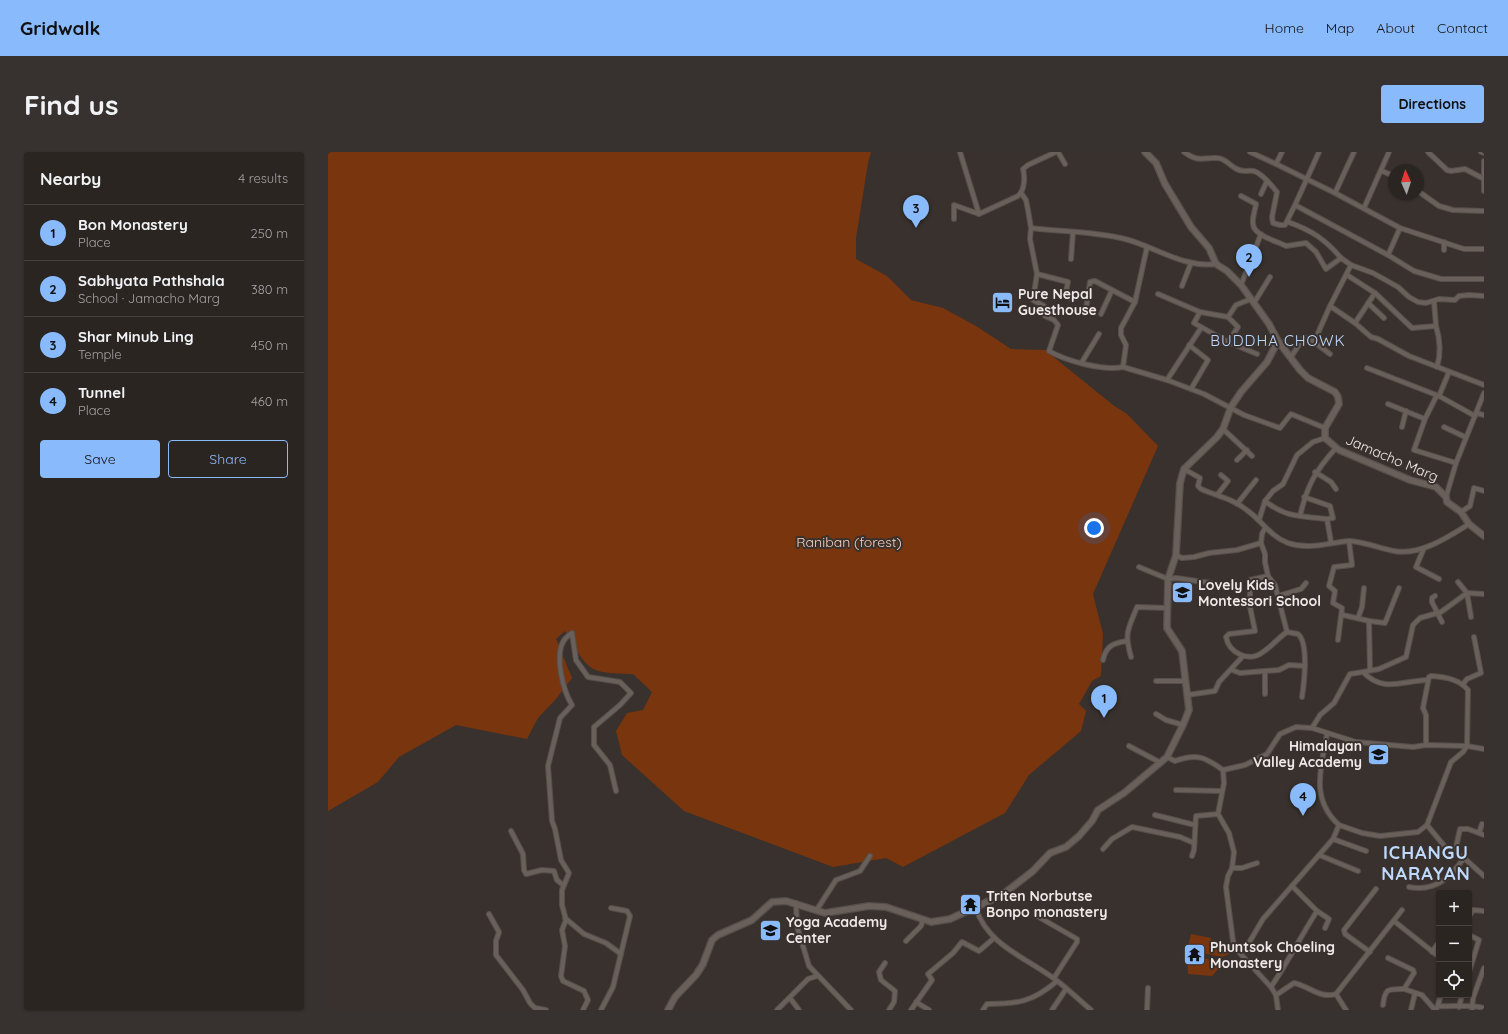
<!DOCTYPE html>
<html lang="en">
<head>
<meta charset="utf-8">
<style>
	:root { --surface:#2b2522; --page:#37312f; --text:#f1f3f6; --muted:#a6a5a5; --line:#474240; --accent:#89bafc }
	body { margin:0; font-family:Quicksand,sans-serif; background:var(--page); color:var(--text) }
	.controls { position:absolute; right:12px; bottom:12px; display:grid; overflow:hidden; border-radius:4px; box-shadow:0 1px 3px #0004 }
	.controls button { width:36px; height:36px; display:grid; place-items:center; padding:0; border:0; border-bottom:1px solid var(--line); background:var(--surface); color:var(--text); font:20px sans-serif }
	.compass { position:absolute; left:1060px; top:12px; width:36px; height:36px; border-radius:50%; background:var(--surface); box-shadow:0 1px 3px #0004; rotate:357deg }
	.you { position:absolute; left:766px; top:376px; width:14px; height:14px; margin:-10px; border:3px solid #fff; border-radius:50%; background:#1a73e8; box-shadow:0 0 0 6px #1a73e833 }
	.badge { display:grid; place-items:center; width:26px; height:26px; border-radius:50%; background:var(--accent); color:#111; font-size:13px; font-weight:700 }
	.pin { position:absolute; translate:-50% -33px; filter:drop-shadow(0 1px 2px #0008) }
	.pin::after { content:''; position:absolute; top:21px; width:14px; height:12px; background:inherit; clip-path:polygon(0 0,100% 0,50% 100%) }
	.list { margin:0; padding:0; list-style:none }
	h2 { display:flex; justify-content:space-between; align-items:center; height:52px; margin:0; padding:0 16px; font-size:17px }
	h2 small { font-size:13px; font-weight:400; color:var(--muted) }
	.list li { display:grid; grid-template-columns:26px 1fr auto; gap:12px; align-items:center; box-sizing:border-box; height:56px; padding:0 16px; border-top:1px solid var(--line) }
	.list b { display:block; font-size:15px; white-space:nowrap }
	.list p { margin:0; font-size:13px; white-space:nowrap; color:var(--muted) }
	.list em { font-size:13px; font-style:normal; color:var(--muted) }
	.actions { display:flex; gap:8px; padding:12px 16px }
	.actions a { flex:1; padding:9px 0; border:1px solid var(--accent); border-radius:4px; text-align:center; font-size:14px; color:var(--accent) }
	.actions .main { background:var(--accent); color:#111 }
	.icon { flex:none; width:22px; height:22px; fill:none; stroke:currentColor; stroke-width:2; stroke-linecap:round; stroke-linejoin:round }
	.map { position:relative; flex:none; width:1156px; height:858px; overflow:hidden; border-radius:4px }
	header { display:flex; align-items:center; gap:24px; box-sizing:border-box; height:56px; padding:0 20px; background:var(--accent); color:#111 }
	header strong { font-size:19px }
	nav { display:flex; gap:22px; margin-inline-start:auto; font-size:14px }
	.intro { display:flex; align-items:center; justify-content:space-between; box-sizing:border-box; height:96px; padding:0 24px }
	h1 { margin:0; font-size:28px }
	.button { padding:10px 18px; border-radius:4px; background:var(--accent); color:#111; font-size:14px; font-weight:700 }
	main { display:flex; gap:24px; padding:0 24px }
	aside { flex:1; background:var(--surface); border-radius:4px; box-shadow:0 1px 3px #0004 }
	.map>svg:first-child { display:block }
</style>
</head>
<body>
<header>
<strong>Gridwalk</strong>
<nav><a>Home</a><a>Map</a><a>About</a><a>Contact</a></nav>
</header>
<div class="intro"><h1>Find us</h1><a class="button">Directions</a></div>
<main>
<aside>
<h2>Nearby<small>4 results</small></h2>
<ul class="list">
<li><span class="badge">1</span><div><b>Bon Monastery</b><p>Place</p></div><em>250 m</em></li>
<li><span class="badge">2</span><div><b>Sabhyata Pathshala</b><p>School · Jamacho Marg</p></div><em>380 m</em></li>
<li><span class="badge">3</span><div><b>Shar Minub Ling</b><p>Temple</p></div><em>450 m</em></li>
<li><span class="badge">4</span><div><b>Tunnel</b><p>Place</p></div><em>460 m</em></li>
</ul>
<div class="actions"><a class="main">Save</a><a>Share</a></div>
</aside>
<div class="map">
<svg width="1156" height="858" viewBox="0 0 1156 858">
	<rect width="100%" height="100%" fill="#39312d"/>
	<g fill="#79350d">
		<path d="M0 0H543L540 11 528 86V107L559 124 583 148 615 156 648 174 683 197 717 198 785 253 799 262 830 294 765 442 775 482 773 524 764 529 751 552 758 559 753 579 701 623 677 661 575 715 558 706 505 715 356 659 294 603 288 579 299 561 315 558 324 540 305 522C257 521 261 518 237 479L228 487 244 526 228 547 210 566 199 587 128 573 71 605 50 630 0 659Z"/>
		<path d="M863 782 883 786V790L892 791 893 800 902 799 903 801 894 805 859 798Z"/>
		<path d="M859 803 896 810 895 812 884 824 860 822Z"/>
	</g>
	<g fill="none" stroke-linecap="round" stroke-linejoin="round">
		<defs>
			<g id="minor">
				<path d="M632 0 651 62"/>
				<path d="M730 0 737 12"/>
				<path d="M856 0C872 11 872 5 889 6 897 6 901 13 907 16 914 21 919 18 926 19 935 22 943 33 949 40L944 65 945 71 952 73H957L967 53"/>
				<path d="M922 0 948 12"/>
				<path d="M954 0 948 12 1007 41 1072 76 1136 97H1156"/>
				<path d="M991 0 967 53 1060 103 1086 119 1113 127H1156"/>
				<path d="M1100 0 1119 18 1123 19 1137 17 1156 27"/>
				<path d="M1153 0 1156 1"/>
				<path d="M1156 9V39"/>
				<path d="M1054 19 1066 24"/>
				<path d="M1090 39 1111 54 1125 58 1156 59"/>
				<path d="M693 41 698 48 700 58 703 76 702 87 709 122 705 148 716 154 717 164 726 168 730 173 721 199C738 209 775 219 795 215L839 228 876 242 916 263 952 276 963 262 997 276"/>
				<path d="M1007 41 1026 0"/>
				<path d="M933 42 939 29"/>
				<path d="M913 44 928 52C927 59 924 65 925 72 926 84 949 89 958 94L978 91 988 100 998 117 1013 106 1023 113 1045 121 1070 135 1081 145 1090 150 1098 151 1111 147 1127 148 1131 144 1141 143 1156 144"/>
				<path d="M1036 56 1061 0"/>
				<path d="M626 67V53L651 62 690 44C697 38 697 25 695 17L700 13 728 0"/>
				<path d="M960 70C983 78 997 87 1013 106"/>
				<path d="M703 76C735 80 766 79 797 87 828 95 855 116 888 112"/>
				<path d="M1116 98V90"/>
				<path d="M1060 103 1072 76"/>
				<path d="M743 107 745 80"/>
				<path d="M709 122 740 130 737 144 743 147"/>
				<path d="M1019 123 1047 141 1027 171"/>
				<path d="M913 133 933 82"/>
				<path d="M854 134 863 111"/>
				<path d="M1047 141 1084 176 1108 174C1112 187 1113 202 1109 215"/>
				<path d="M830 142 872 160 900 165 910 175 900 190"/>
				<path d="M1106 149 1108 174"/>
				<path d="M926 151 942 125"/>
				<path d="M1040 151 1056 166"/>
				<path d="M1002 154 1023 113"/>
				<path d="M758 157 762 130 767 129 784 138"/>
				<path d="M872 160 866 171 900 190 929 202"/>
				<path d="M773 162 784 138 807 150"/>
				<path d="M900 165 908 153 923 147"/>
				<path d="M986 190 1002 202"/>
				<path d="M861 193 880 208 863 237"/>
				<path d="M963 205 976 185 986 190 1002 154 1027 171 1043 185 1050 187 1081 204 1156 233"/>
				<path d="M754 210 771 182"/>
				<path d="M795 215 798 193 793 183V176L807 150 819 95"/>
				<path d="M1039 216 1111 244 1147 264"/>
				<path d="M1121 220 1111 244 1108 245 1097 267 1086 298 1128 311"/>
				<path d="M839 228 873 176"/>
				<path d="M1060 252 1097 267"/>
				<path d="M1148 261 1156 263"/>
				<path d="M1074 275 1078 259"/>
				<path d="M1116 275 1137 285"/>
				<path d="M895 277 924 304"/>
				<path d="M909 308 919 298"/>
				<path d="M856 317 872 326 870 334 873 337C889 344 906 347 920 359 934 369 943 385 960 391 981 398 1000 391 1021 389L1024 413 1006 415 1001 434 1007 439 1005 451 1014 456 1010 488"/>
				<path d="M987 320 1003 330 1008 337"/>
				<path d="M889 343 900 329 893 323"/>
				<path d="M976 345 1002 354 1005 366 999 367 1003 390"/>
				<path d="M1118 345 1128 311 1156 241"/>
				<path d="M937 349 945 339 955 332 969 303 985 290 997 286"/>
				<path d="M909 352 928 328"/>
				<path d="M1133 360 1142 354 1146 336 1156 339"/>
				<path d="M972 364C979 334 987 319 1008 296"/>
				<path d="M931 368 937 349C958 366 973 364 999 367"/>
				<path d="M937 376 934 382 933 391 937 402V410L940 424 947 433 959 480"/>
				<path d="M1021 389C1037 390 1051 396 1066 399 1092 404 1120 385 1141 372"/>
				<path d="M1096 396 1088 415 1111 427"/>
				<path d="M848 403 854 406 866 405 881 401 909 398 933 391"/>
				<path d="M811 415 840 427 848 426 883 431"/>
				<path d="M940 424 922 428V455L927 479 901 482 898 485C901 501 921 511 935 500 944 494 950 486 959 480L970 482C981 491 976 532 974 545"/>
				<path d="M1130 430 1139 441 1143 465"/>
				<path d="M950 444 973 437 978 431"/>
				<path d="M1107 444 1104 446V450L1114 470"/>
				<path d="M1015 463 1041 469 1042 517"/>
				<path d="M1030 466 1034 455 1036 436"/>
				<path d="M1041 469 1057 471 1071 436"/>
				<path d="M803 505C796 480 800 478 809 455L839 456"/>
				<path d="M775 508C778 494 785 491 799 489"/>
				<path d="M904 518 912 521 937 519"/>
				<path d="M1035 520 1051 517 1078 505 1085 473 1092 466 1113 460 1139 441 1156 442"/>
				<path d="M828 529H857"/>
				<path d="M1135 532 1139 527 1153 521 1146 485"/>
				<path d="M937 542V519L951 518 961 513 977 514"/>
				<path d="M859 543 887 539 891 530 915 504"/>
				<path d="M828 562 838 568 855 573"/>
				<path d="M984 576 992 563 1006 551 1022 522 1035 520C1055 541 1074 529 1099 528"/>
				<path d="M801 594 833 611"/>
				<path d="M839 605 847 609C869 601 877 605 895 618L896 631 890 662 901 681 906 700 904 716 900 724 898 735 905 789 908 797 943 835 948 843"/>
				<path d="M895 618 917 613 939 602 952 582 968 575 984 576 1028 590 1085 595 1098 593 1139 594 1156 597"/>
				<path d="M848 638 893 639"/>
				<path d="M827 663 867 673"/>
				<path d="M1011 673 1034 681 1052 684 1090 680 1099 673 1123 610 1135 600 1139 594 1140 538C1131 527 1117 525 1103 524L1101 525 1095 556 1098 563V593"/>
				<path d="M1099 673 1118 696 1136 706 1156 724"/>
				<path d="M183 679 195 702 196 718 198 722 214 718 226 719 229 728 235 733"/>
				<path d="M1151 681 1154 672"/>
				<path d="M1005 687 1038 699"/>
				<path d="M775 697 784 687 804 675 852 685 866 691"/>
				<path d="M1127 700 1132 677H1140L1156 683"/>
				<path d="M991 703 1030 719"/>
				<path d="M864 704 866 698 868 664 890 662"/>
				<path d="M904 716H914L929 711"/>
				<path d="M1081 735C1107 740 1122 726 1136 706"/>
				<path d="M468 751 469 774 481 814 523 858"/>
				<path d="M648 756C659 793 699 806 728 828 740 837 751 848 763 858"/>
				<path d="M488 759 508 728 532 719 542 704"/>
				<path d="M989 759 1001 767 997 776"/>
				<path d="M161 762 171 780 168 789V803L195 838 202 851 207 856 218 858"/>
				<path d="M709 764 749 787V790L726 826"/>
				<path d="M1141 765 1145 758 1156 759"/>
				<path d="M237 766 256 782 278 791 293 802"/>
				<path d="M1066 769 1110 804"/>
				<path d="M1141 783 1151 788 1141 820"/>
				<path d="M578 789 593 774 595 768"/>
				<path d="M911 800 922 789 935 767 1005 687 1011 673C982 647 993 616 999 582"/>
				<path d="M1042 800 1017 782 1016 778 1048 737"/>
				<path d="M1104 800 1111 790"/>
				<path d="M1060 806 1085 818 1086 821 1076 837 1094 843 1107 858"/>
				<path d="M557 811 551 820 553 828 567 839 566 850 561 858"/>
				<path d="M943 835C960 810 973 784 989 759L964 734"/>
				<path d="M1008 842 1018 858"/>
				<path d="M462 846 471 858"/>
				<path d="M588 850 601 858"/>
				<path d="M1055 853C1057 836 1060 837 1076 837"/>
				<path d="M1110 854C1126 855 1142 852 1156 856"/>
				<path d="M1131 855 1134 843"/>
				<path d="M1109 856 1113 843"/>
				<path d="M255 858 260 848 256 839 235 829 233 824 237 794 234 778 238 768 234 753V738L241 721 233 708 227 677 224 669 220 614 232 566 244 553C235 539 227 505 235 490 237 486 241 483 244 481L248 508 260 525 292 530 303 541 292 553 266 575V593L282 613 288 639"/>
				<path d="M273 858 285 835 302 764 299 759 283 756"/>
				<path d="M449 858 480 827 489 824"/>
				<path d="M583 858 604 828 600 822 625 801 634 790 651 799 665 787"/>
				<path d="M655 858 659 852C689 852 705 850 729 829"/>
				<path d="M724 858 738 837"/>
				<path d="M819 858 820 836"/>
				<path d="M950 858 948 843 966 831C981 834 992 847 1008 842L1074 758"/>
				<path d="M1083 858 1087 841"/>
				<path d="M1144 858 1145 846 1156 816"/>
			</g>
			<g id="tertiary">
				<path d="M817 0 828 11 837 32 863 75 881 96 888 112 899 119 913 133 941 172 950 189 972 218 980 226 1007 240 1010 245 1011 252 997 276V286L1011 298 1082 328 1108 335 1118 345 1119 350 1133 360 1141 372 1156 384"/>
				<path d="M340 858 347 845 368 823 375 812 384 788 390 783 424 768 444 750 458 749 497 761 541 754 558 755 603 770 622 767 674 743 705 719 722 701 738 695 751 684 764 669 770 658 796 641 839 605 855 573 861 558 854 499 839 476 840 427 848 403 852 331 856 317 889 285 895 277 903 255 913 240 939 210 950 189"/>
			</g>
		</defs>
		<use href="#minor" stroke="#564f4c" stroke-width="6"/>
		<use href="#tertiary" stroke="#564f4c" stroke-width="8"/>
		<use href="#minor" stroke="#695f5b" stroke-width="4"/>
		<use href="#tertiary" stroke="#695f5b" stroke-width="5.5"/>
	</g>
	<defs>
		<symbol id="hotel-square" viewBox="-11 -11 22 22"><rect x="-9" y="-9" width="18" height="18" rx="4" fill="#89bafc" stroke="#39312d"/><path d="M-6-4.5h1.5V1H6V5H4.5V3h-9V5H-6ZM-4 0a1.8 1.8 0 1 1 3.6 0ZM.5 0V-2.5h3Q6-2.5 6 0Z" fill="#111"/></symbol>
		<symbol id="school-square" viewBox="-11 -11 22 22"><rect x="-9" y="-9" width="18" height="18" rx="4" fill="#89bafc" stroke="#39312d"/><path d="M0-5L7-2L0 1L-7-2ZM-4 1L0 2.5L4 1V4Q0 6-4 4Z" fill="#111"/></symbol>
		<symbol id="temple-square" viewBox="-11 -11 22 22"><rect x="-9" y="-9" width="18" height="18" rx="4" fill="#89bafc" stroke="#39312d"/><path d="M0-6L5-2H3V0L6.5 2.5H4V6H1.5V3h-3V6H-4V2.5H-6.5L-3 0V-2H-5Z" fill="#111"/></symbol>
	</defs>
	<g fill-rule="evenodd">
		<use href="#hotel-square" x="662" y="138" width="25" height="25"/>
		<use href="#school-square" x="842" y="428" width="25" height="25"/>
		<use href="#school-square" x="1038" y="590" width="25" height="25"/>
		<use href="#temple-square" x="630" y="740" width="25" height="25"/>
		<use href="#school-square" x="430" y="766" width="25" height="25"/>
		<use href="#temple-square" x="854" y="790" width="25" height="25"/>
	</g>
	<g text-anchor="middle" stroke-width="4" stroke-linejoin="round" paint-order="stroke">
		<g font-size="14" font-weight="bold" fill="#efe9e7" stroke="#39312d" text-anchor="start">
			<text x="690" y="147">Pure Nepal<tspan x="690" dy="16">Guesthouse</tspan></text>
			<text x="870" y="438">Lovely Kids<tspan x="870" dy="16">Montessori School</tspan></text>
			<text x="1034" y="599" text-anchor="end">Himalayan<tspan x="1034" dy="16">Valley Academy</tspan></text>
			<text x="658" y="749">Triten Norbutse<tspan x="658" dy="16">Bonpo monastery</tspan></text>
			<text x="458" y="775">Yoga Academy<tspan x="458" dy="16">Center</tspan></text>
			<text x="882" y="800">Phuntsok Choeling<tspan x="882" dy="16">Monastery</tspan></text>
		</g>
		<g font-size="14" fill="#efe9e7" stroke="#39312d">
			<text transform="translate(1064 306) rotate(23)" y="5">Jamacho Marg</text>
		</g>
		<g font-size="14" fill="#fcd2be" stroke="#39312d">
			<text x="521" y="395">Raniban (forest)</text>
		</g>
		<g font-size="15" letter-spacing="1" fill="#bdd9fe" stroke="#39312d">
			<text x="950" y="194">BUDDHA CHOWK</text>
		</g>
		<g font-size="18" font-weight="bold" letter-spacing="1" fill="#bdd9fe" stroke="#39312d">
			<text x="1098" y="707">ICHANGU<tspan x="1098" dy="21">NARAYAN</tspan></text>
		</g>
	</g>
</svg>
<div class="controls">
<button>+</button>
<button>−</button>
<button><svg class="icon" aria-label="locate" viewBox="0 0 24 24"><circle cx="12" cy="12" r="6"/><path d="M12 2v4M12 18v4M2 12h4M18 12h4"/></svg></button>
</div>
<svg class="compass" viewBox="-18 -18 36 36"><path d="M0-13l5 13h-10z" fill="#e53935"/><path d="M0 13l5-13h-10z" fill="#a6a5a5"/></svg>
<div class="you"></div>
<div class="pin badge" style="left:776px;top:566px">1</div>
<div class="pin badge" style="left:921px;top:125px">2</div>
<div class="pin badge" style="left:588px;top:76px">3</div>
<div class="pin badge" style="left:975px;top:664px">4</div>
</div>
</main>
</body>
</html>
